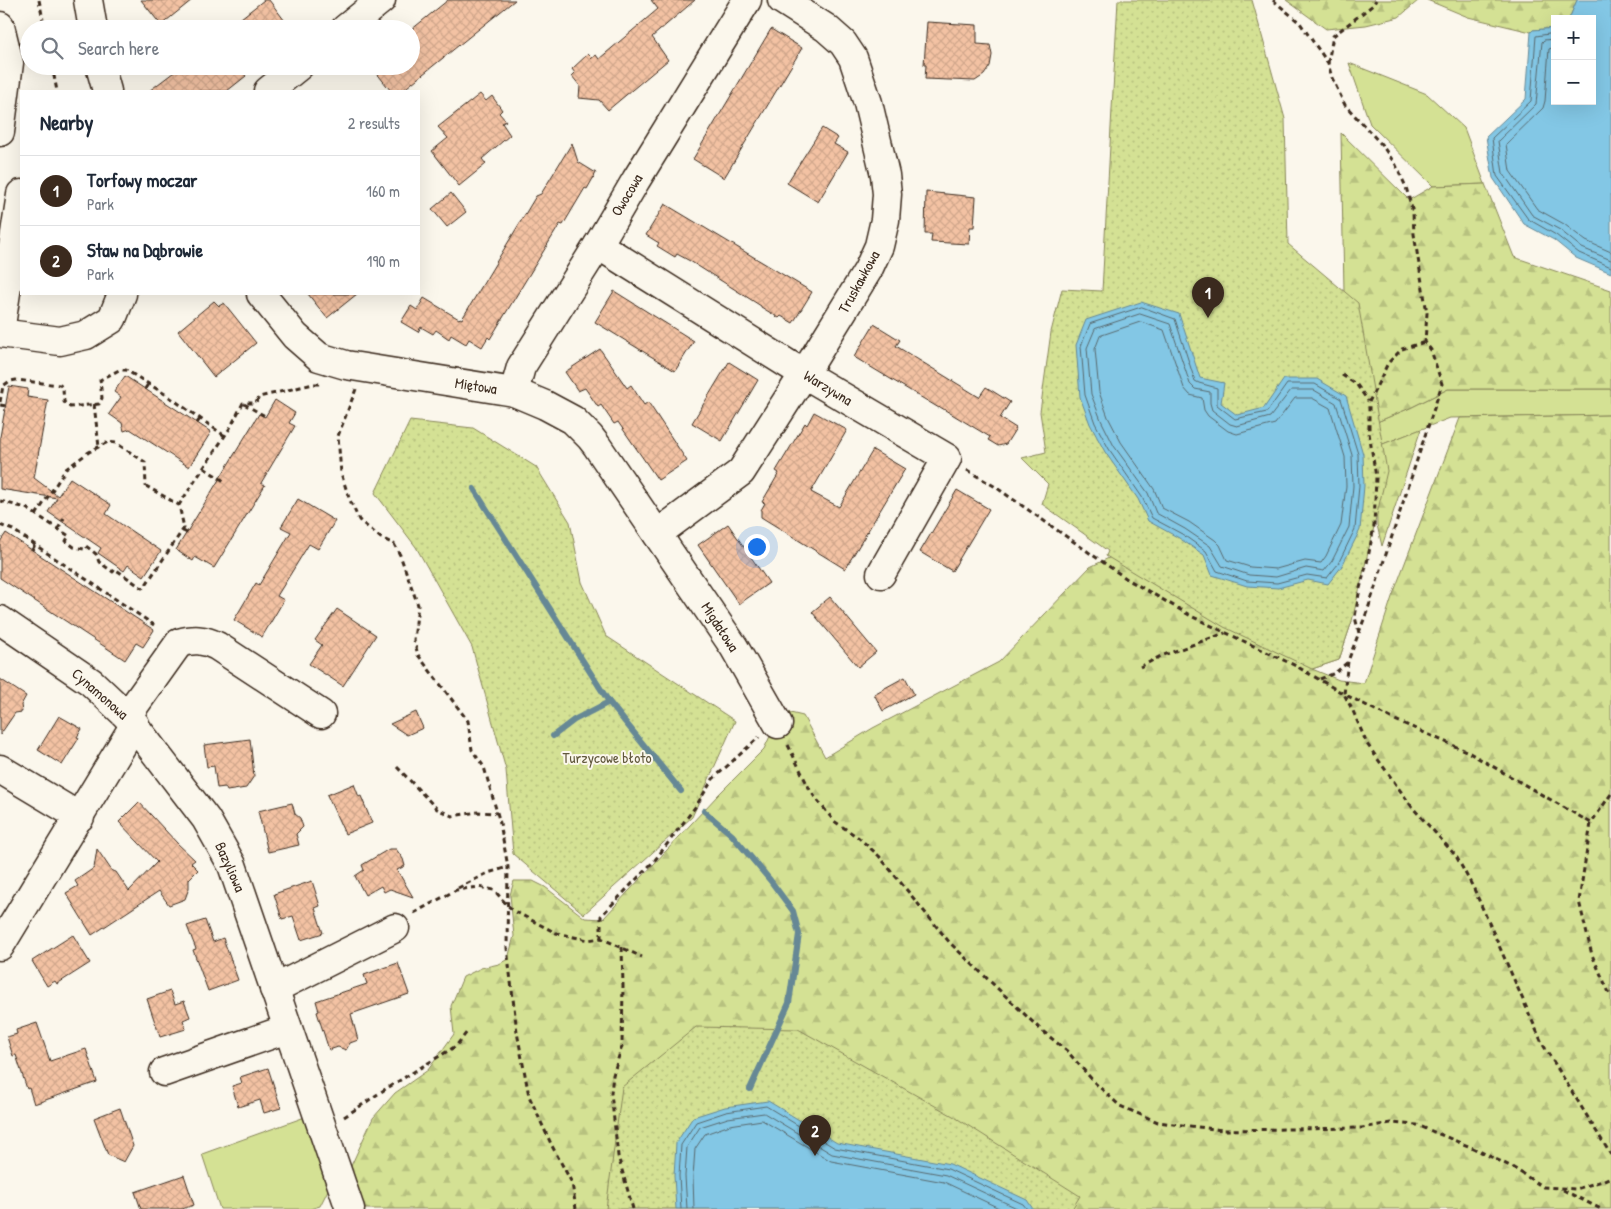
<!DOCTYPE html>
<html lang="en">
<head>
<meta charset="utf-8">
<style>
	:root { --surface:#fff; --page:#f6f6f7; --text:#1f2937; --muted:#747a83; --line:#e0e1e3; --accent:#3b2a1e }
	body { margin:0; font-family:"Patrick Hand",sans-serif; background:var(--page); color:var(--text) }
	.controls { position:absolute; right:15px; top:15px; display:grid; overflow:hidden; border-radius:0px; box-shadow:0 5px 20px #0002 }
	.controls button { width:45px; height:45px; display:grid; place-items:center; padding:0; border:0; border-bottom:1px solid var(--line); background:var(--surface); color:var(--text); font:25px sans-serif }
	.you { position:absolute; left:756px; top:546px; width:18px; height:18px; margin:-12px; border:4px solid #fff; border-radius:50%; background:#1a73e8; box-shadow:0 0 0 8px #1a73e833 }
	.badge { display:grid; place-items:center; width:32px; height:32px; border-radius:50%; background:var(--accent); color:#fff; font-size:16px; font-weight:700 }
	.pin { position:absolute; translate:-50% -41px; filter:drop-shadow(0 1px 2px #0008) }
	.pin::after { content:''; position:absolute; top:26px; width:18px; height:15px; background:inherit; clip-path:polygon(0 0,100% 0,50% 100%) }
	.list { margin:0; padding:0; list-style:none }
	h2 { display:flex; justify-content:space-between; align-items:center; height:65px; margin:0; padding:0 20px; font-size:21px }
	h2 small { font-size:16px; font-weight:400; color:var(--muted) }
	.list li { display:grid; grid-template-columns:32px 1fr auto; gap:15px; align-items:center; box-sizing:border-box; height:70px; padding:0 20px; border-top:1px solid var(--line) }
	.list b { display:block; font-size:19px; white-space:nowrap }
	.list p { margin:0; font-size:16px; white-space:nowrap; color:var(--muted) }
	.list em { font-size:16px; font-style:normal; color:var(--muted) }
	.icon { flex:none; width:28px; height:28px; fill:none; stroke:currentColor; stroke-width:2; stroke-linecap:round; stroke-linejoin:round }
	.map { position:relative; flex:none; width:1611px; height:1209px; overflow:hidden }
	.search { position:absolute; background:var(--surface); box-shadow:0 5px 20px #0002; left:20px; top:20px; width:400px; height:55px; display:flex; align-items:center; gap:12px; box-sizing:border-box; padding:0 18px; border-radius:28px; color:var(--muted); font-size:19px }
	.panel { position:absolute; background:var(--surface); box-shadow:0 5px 20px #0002; left:20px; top:90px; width:400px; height:205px; border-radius:0px }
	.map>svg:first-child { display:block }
</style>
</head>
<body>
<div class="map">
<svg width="1611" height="1209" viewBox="0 0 1611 1209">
	<defs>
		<pattern id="forest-firs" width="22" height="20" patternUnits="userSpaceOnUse" patternTransform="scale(1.25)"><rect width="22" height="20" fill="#d4e194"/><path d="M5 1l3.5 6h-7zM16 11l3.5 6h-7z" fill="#b7c17f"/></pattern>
		<pattern id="park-dots" width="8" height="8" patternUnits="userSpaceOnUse" patternTransform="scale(1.25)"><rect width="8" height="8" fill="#d4e194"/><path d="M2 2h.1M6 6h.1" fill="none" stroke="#b7c17f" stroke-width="1.8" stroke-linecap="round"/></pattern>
		<pattern id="building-cross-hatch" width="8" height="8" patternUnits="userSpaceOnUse" patternTransform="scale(1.25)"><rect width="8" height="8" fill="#f3c2a3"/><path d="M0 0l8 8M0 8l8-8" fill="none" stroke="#d1a78c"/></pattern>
	</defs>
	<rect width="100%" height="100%" fill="#fbf7ec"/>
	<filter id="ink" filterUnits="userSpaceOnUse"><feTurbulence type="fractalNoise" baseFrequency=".02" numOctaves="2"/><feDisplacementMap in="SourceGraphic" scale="10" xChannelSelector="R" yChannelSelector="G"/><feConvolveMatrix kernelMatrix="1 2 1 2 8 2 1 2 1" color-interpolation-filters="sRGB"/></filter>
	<g filter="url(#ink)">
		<g fill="#d4e194" stroke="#888659">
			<path d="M1349 63 1427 94 1464 128 1485 184 1433 186 1370 124Z"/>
			<path d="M1448 389H1611V415L1450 418 1365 451 1358 430 1410 408Z"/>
			<path d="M305 1117 329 1188 320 1206 310 1209H220L202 1154Z"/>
		</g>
		<g fill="url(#forest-firs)" stroke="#888659">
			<path d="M1286 0H1419L1399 17 1366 25 1326 29Z"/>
			<path d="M1427 0H1577L1569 19H1555V28L1533 30 1531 32 1468 17Z"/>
			<path d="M1341 133 1409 200 1433 186 1485 184 1514 257 1611 290V389H1448L1410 408 1358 430 1346 396Z"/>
			<path d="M1611 415V1209H361L351 1166 373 1118 395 1093 428 1070 454 1034 451 1006 463 977 481 968 499 964 508 959 514 936 510 895 514 881H533L545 887 585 918 603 919 717 796 764 749 782 711 803 716 825 757 873 728 999 662 1090 567 1159 534 1253 619 1352 621 1339 660 1312 669 1339 680 1364 683 1392 597 1460 418Z"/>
			<path d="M1421 429 1382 546 1377 525 1376 483 1365 451Z"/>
		</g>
		<g fill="url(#park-dots)" stroke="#888659">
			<path d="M1118 0H1252L1285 119 1288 244 1358 303 1387 471 1352 621 1339 660 1312 669 1224 627 1106 556 1108 551 1042 504 1048 484 1022 458 1046 452 1040 412 1051 332 1062 289 1102 291Z"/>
			<path d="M410 421 473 428 536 467 570 522 582 582 606 636 735 721 692 817 584 914 513 854 506 770 472 647 416 547 375 493Z"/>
			<path d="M696 1027 798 1029 953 1116 1080 1196 1072 1209H606L622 1087Z"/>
		</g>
		<g fill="#83c7e5" stroke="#668895">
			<path d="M1577 0H1609L1611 7V273L1576 258 1554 240 1524 224 1493 178 1486 137 1526 99 1531 32 1533 30 1555 28V101H1592V19H1569Z"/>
			<path d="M1141 302 1179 314 1200 378 1224 383 1221 403 1237 415 1264 408 1284 379H1317L1346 396 1363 454 1364 486 1360 530 1342 566 1328 584 1308 580 1278 588 1247 586 1212 575 1204 555 1179 538 1148 521 1138 499 1105 452 1090 424 1080 397 1076 345 1086 320Z"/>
			<path d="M768 1101 837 1143 950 1164 1027 1200 1033 1209H676L674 1176 676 1143 693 1117 725 1107Z"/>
		</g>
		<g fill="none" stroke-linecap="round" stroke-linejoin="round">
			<g stroke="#58696e" stroke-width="1">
				<path d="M1555 33 1536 36 1531 101 1492 138 1497 176 1528 219 1556 235 1579 253 1611 267"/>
				<path d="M1555 39 1544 40 1542 42 1536 104 1498 141 1503 173 1532 215 1560 230 1582 248 1611 260"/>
				<path d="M1555 47 1549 49 1545 101 1543 108 1506 144 1510 171 1537 209 1564 224 1586 241 1611 252"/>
				<path d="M1142 307 1175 319 1195 381 1199 383 1217 388V405L1235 419 1267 412 1287 384H1315L1341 399 1358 454 1359 486 1355 529 1338 564 1327 578 1307 575 1277 583 1247 581 1217 571 1206 551 1182 534 1152 518 1142 497 1109 449 1095 423 1085 395 1081 346 1090 324Z"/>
				<path d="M1140 314 1170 324 1190 384 1195 389 1210 392V403L1212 410 1230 424 1237 426 1270 417 1291 390H1314L1336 403 1352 455 1353 486 1349 527 1332 561 1324 571 1306 568 1276 577 1249 575 1222 566 1210 546 1185 529 1156 513 1148 493 1114 446 1101 420 1091 394 1087 348 1095 329Z"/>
				<path d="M1141 322 1164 330 1184 388 1190 395 1202 398 1204 410 1208 416 1228 431 1237 434 1275 424 1295 398H1312L1330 408 1345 457 1346 486 1341 525 1326 556 1321 563 1305 561 1276 569 1250 567 1227 560 1220 545 1215 540 1189 522 1162 508 1154 489 1121 442 1108 417 1099 392 1095 349 1100 336Z"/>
				<path d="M681 1209 679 1176 681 1145 696 1122 726 1112 766 1106 835 1148 948 1169 1023 1204 1027 1209"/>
				<path d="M687 1209 685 1176 687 1147 700 1127 728 1118 764 1113 832 1154 946 1175 1019 1209"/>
				<path d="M694 1209 693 1177 695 1149 705 1134 730 1125 762 1120 831 1161 944 1182 1001 1209"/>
			</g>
			<g stroke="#668895" stroke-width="6">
				<path d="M474 489 609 702 681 791"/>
				<path d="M553 736 574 720 609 702"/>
				<path d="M704 811 732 835 770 880 793 911 799 934 789 1003 750 1089"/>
			</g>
		</g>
		<g fill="url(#building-cross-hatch)" stroke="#3b2a1e">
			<path d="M141 0H192L161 25Z"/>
			<path d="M264 0H269L291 29H227Z"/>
			<path d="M448 0H515L402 91H391L371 66H411V30Z"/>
			<path d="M651 0H695L652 37 668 60 608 110 599 100 579 98 580 86 572 76 575 73 572 69 588 54 592 58 596 55 599 59 658 9Z"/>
			<path d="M927 22 977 25V44L990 45 992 55 990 66 984 75 975 81 925 79 926 65H924Z"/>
			<path d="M771 29 802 48 724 178 693 159Z"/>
			<path d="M182 66H238L246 76 227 91H149Z"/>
			<path d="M480 94 486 101 492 96 502 110 499 113 506 121 502 123 510 135 482 159 486 164 459 186 432 151 448 138 438 127Z"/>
			<path d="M822 128 838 138 834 144 848 152 818 202 787 183Z"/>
			<path d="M572 143 578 162 596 173 587 189 585 188 563 225 560 224 490 339 488 337 482 347 469 339 466 344 451 335 449 339 436 330 433 334 421 327 418 332 401 322 411 306 417 310 424 298 459 319 460 318 462 319 536 196 541 194Z"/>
			<path d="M926 192 976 197 974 227H970L969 244 931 242 932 234H925Z"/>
			<path d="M451 193 466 212 447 227 432 209Z"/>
			<path d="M665 204 812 292 793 323 781 316 779 318 761 307V306L690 261 677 254 675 257 657 246 659 243 646 235Z"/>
			<path d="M614 291 694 341 675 371 595 322Z"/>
			<path d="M308 294H357L327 318Z"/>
			<path d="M214 301 219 306 224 303 256 343 214 377 178 331Z"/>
			<path d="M874 324 900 340 896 346 979 397 986 387 1010 402 1000 418 1016 428 1006 444 998 446 988 440 990 437 940 407 939 408 854 357Z"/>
			<path d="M600 349 627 388 631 385 644 405 648 402 687 461 658 480 618 422 614 424 601 405 598 407 585 388 578 391 565 372Z"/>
			<path d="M729 362 758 380 722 441 692 423Z"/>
			<path d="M125 376 211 432 189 467 130 429 124 431 122 423 109 414 121 397 114 392Z"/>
			<path d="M9 386 28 389 27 397 48 400 34 478 58 496 70 478 111 505 106 514 161 551 144 576 128 565 124 571 98 553 101 548 48 512 57 498 0 489V437Z"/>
			<path d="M275 400 295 413 289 423 295 426 261 483 265 485 214 568 195 557 193 561 176 550 259 414 265 417Z"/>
			<path d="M814 412 847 430 811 492 839 507 873 450 905 469 845 569 761 517V510L765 503 762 502 779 473 776 471 805 423 807 425Z"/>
			<path d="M957 490 989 509 952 571 920 552Z"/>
			<path d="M298 499 335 521 318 549 309 544 277 596 284 600 262 637 234 620 256 583 259 585 291 532 281 527Z"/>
			<path d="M728 524 769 583 739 604 698 545Z"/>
			<path d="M6 533 154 630 143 647 136 643 125 660 0 578V542Z"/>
			<path d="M830 597 876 652 858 667 812 612Z"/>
			<path d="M337 609 376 635 343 686 309 664 322 645 315 640Z"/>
			<path d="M905 677 914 694 883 711 874 694Z"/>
			<path d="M0 679 26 696 21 705 22 712 15 713 0 735Z"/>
			<path d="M416 712 423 728 407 735 390 724Z"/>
			<path d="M59 716 82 729 77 737 79 738 62 765 38 750Z"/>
			<path d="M250 739 254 776 246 788 227 791 225 787 217 788 214 766 207 767 204 745Z"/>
			<path d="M354 784 359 797 361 796 372 823 345 834 327 795Z"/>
			<path d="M139 802 177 843 195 860 191 863 198 870 189 879V888L185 899 169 905 159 891 92 935 66 893 78 886 75 881 94 868 97 849 112 871 116 872 129 891 157 862 119 822Z"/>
			<path d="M292 803 295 814 300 818 303 827 296 834 299 845 268 852 258 811Z"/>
			<path d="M389 849H396L403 859 405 866 397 870 413 897 390 889 384 892 381 886 365 895 355 876 364 870 362 865Z"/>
			<path d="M312 881 320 906 315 908 323 933 301 940 293 916 282 919 274 894Z"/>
			<path d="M205 920 213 942 223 938 238 980 208 991 193 950 196 949 187 926Z"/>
			<path d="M73 935 90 963 57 984 55 981 47 986 32 961Z"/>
			<path d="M398 963 409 994 351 1014 358 1040 350 1043 346 1050 338 1047 329 1050 317 1012 319 1011 316 1001 367 984 364 975Z"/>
			<path d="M170 991 175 1004 184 1001 190 1017 183 1020 186 1029 160 1037 147 999Z"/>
			<path d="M37 1023 50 1061 86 1049 97 1082 34 1104 29 1088 27 1089 16 1055 13 1056 7 1037 17 1034 16 1030Z"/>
			<path d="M268 1068 281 1108 264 1113 260 1100 238 1107 232 1086 242 1083 240 1077Z"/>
			<path d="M120 1108 133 1146 124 1162 108 1155 94 1118Z"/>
			<path d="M184 1175 194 1205 182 1209H141L135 1192Z"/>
		</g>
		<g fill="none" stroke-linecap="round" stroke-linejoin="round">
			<defs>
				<g id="minor">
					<path d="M88 0 93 29"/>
					<path d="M0 26 9 63 0 132"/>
					<path d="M345 29 381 0"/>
					<path d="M100 66 107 91"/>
					<path d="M268 91 299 66"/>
					<path d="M598 245 804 374 947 458 881 574"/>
					<path d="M261 294 295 336 319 357 346 365 514 392 545 405 573 420 590 437 597 446 734 647 778 724"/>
					<path d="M0 332 21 194"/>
					<path d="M0 333 60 341 86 335 112 319 122 294"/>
					<path d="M514 392 521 367 598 245 636 180 747 0"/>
					<path d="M657 534 741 472 804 374 868 270 879 246 885 220 887 194 885 175 868 103 853 58 843 43 826 28 782 0"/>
					<path d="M0 620 91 682 127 716 206 819 232 865 350 1209"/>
					<path d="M127 716 179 643C193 639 204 639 217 646L321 714"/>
					<path d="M0 769 80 817"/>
					<path d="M0 946 135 724"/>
					<path d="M274 989 395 928"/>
					<path d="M164 1072 287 1029"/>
				</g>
			</defs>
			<use href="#minor" stroke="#3b2a1e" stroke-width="31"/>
			<g stroke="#3b2a1e" stroke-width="3" stroke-dasharray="5 4" stroke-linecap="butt">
				<path d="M39 0 45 29"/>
				<path d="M1273 0 1300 23 1328 63 1332 78 1345 105 1381 144 1396 165 1406 187 1413 213 1414 234 1427 313 1425 342 1431 350 1442 384 1368 609 1348 661 1344 694 1393 719 1466 751 1591 823"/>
				<path d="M1328 63 1333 36 1373 5 1376 0"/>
				<path d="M52 66 57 91"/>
				<path d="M1342 375 1357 385 1368 401"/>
				<path d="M145 389 148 384"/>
				<path d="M356 389 338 436 341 473 349 498 359 520 381 538 394 544 400 555 418 605 414 640 418 655 468 721 472 750 484 767 500 823 508 867 507 948 517 1032 529 1096 552 1146 572 1183 576 1209"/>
				<path d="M0 402 3 386 10 381 16 380 60 385 63 389 64 402 70 407 99 404 102 398 100 380 119 370H126L165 394 225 436"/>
				<path d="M94 404 99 447"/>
				<path d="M244 404 265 416"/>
				<path d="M0 405 6 406"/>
				<path d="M197 423 200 419"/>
				<path d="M204 468 224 481"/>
				<path d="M967 470 994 486 1127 579 1193 617 1296 666 1344 694 1353 711 1367 744 1412 807 1456 856 1474 889 1542 1043 1611 1155"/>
				<path d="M0 501 26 508 69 536 66 541 74 547 84 549 86 546 96 554 99 562 113 572 115 569 142 588 145 586 184 528 179 505 230 428 243 403H256L259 397 313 384H321"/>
				<path d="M36 515 66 469 89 452 108 442 116 443 145 462 146 486 179 505"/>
				<path d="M0 525 13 530 154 625"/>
				<path d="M58 529 64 518"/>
				<path d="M183 531 191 535"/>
				<path d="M32 550 35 545"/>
				<path d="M1359 633 1355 617 1360 588 1367 563 1374 526 1376 477 1369 433V402L1388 363 1402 349 1425 342"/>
				<path d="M1140 667 1161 656 1225 633"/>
				<path d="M1320 679 1335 673 1348 662"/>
				<path d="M788 745 811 792 834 821 859 838 879 856 950 943 1039 1028 1068 1052 1095 1083 1120 1106 1158 1122 1222 1130 1362 1128 1391 1123 1417 1125 1473 1148 1512 1167 1543 1187 1576 1189 1602 1181 1611 1177"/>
				<path d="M397 767 437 809 452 816 478 812 497 813"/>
				<path d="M1611 794 1591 823 1579 901 1592 955 1611 997"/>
				<path d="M458 888 488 873 508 867"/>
				<path d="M414 913 456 890 479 887 494 890 507 905 514 911 556 933 588 940 601 938 642 957"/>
				<path d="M601 938V916L655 860 696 806 713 779 759 737"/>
				<path d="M622 947 623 986 622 1046 613 1075 611 1093 618 1156 633 1209"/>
				<path d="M344 1117 384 1090 456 1046 467 1032"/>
				<path d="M1563 1190 1601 1209"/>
			</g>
			<use href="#minor" stroke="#fbf7ec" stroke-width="28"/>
		</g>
	</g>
	<g text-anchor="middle" stroke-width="4" stroke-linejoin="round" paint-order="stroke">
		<g font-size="15" fill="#3b2a1e" stroke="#fbf7ec">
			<text transform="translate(627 195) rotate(-59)" y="5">Owocowa</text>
			<text transform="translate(859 282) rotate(-61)" y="5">Truskawkowa</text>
			<text transform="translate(476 386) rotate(9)" y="5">Miętowa</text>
			<text transform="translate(828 388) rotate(31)" y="5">Warzywna</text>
			<text transform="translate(720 627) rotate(57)" y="5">Migdałowa</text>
			<text transform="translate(100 694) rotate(41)" y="5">Cynamonowa</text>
			<text transform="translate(230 867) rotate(66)" y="5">Bazyliowa</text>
		</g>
		<g font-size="15" fill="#61583c" stroke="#fbf7ec">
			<text x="607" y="763">Turzycowe błoto</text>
		</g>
	</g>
</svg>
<div class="controls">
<button>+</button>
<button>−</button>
</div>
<div class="you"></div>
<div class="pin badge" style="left:1208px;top:318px">1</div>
<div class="pin badge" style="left:815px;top:1156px">2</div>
<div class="search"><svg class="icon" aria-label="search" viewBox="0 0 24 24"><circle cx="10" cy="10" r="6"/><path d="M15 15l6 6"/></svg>Search here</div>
<section class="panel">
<h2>Nearby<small>2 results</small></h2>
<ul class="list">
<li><span class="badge">1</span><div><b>Torfowy moczar</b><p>Park</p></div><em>160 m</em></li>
<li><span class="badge">2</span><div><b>Staw na Dąbrowie</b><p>Park</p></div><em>190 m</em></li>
</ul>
</section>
</div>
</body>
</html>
